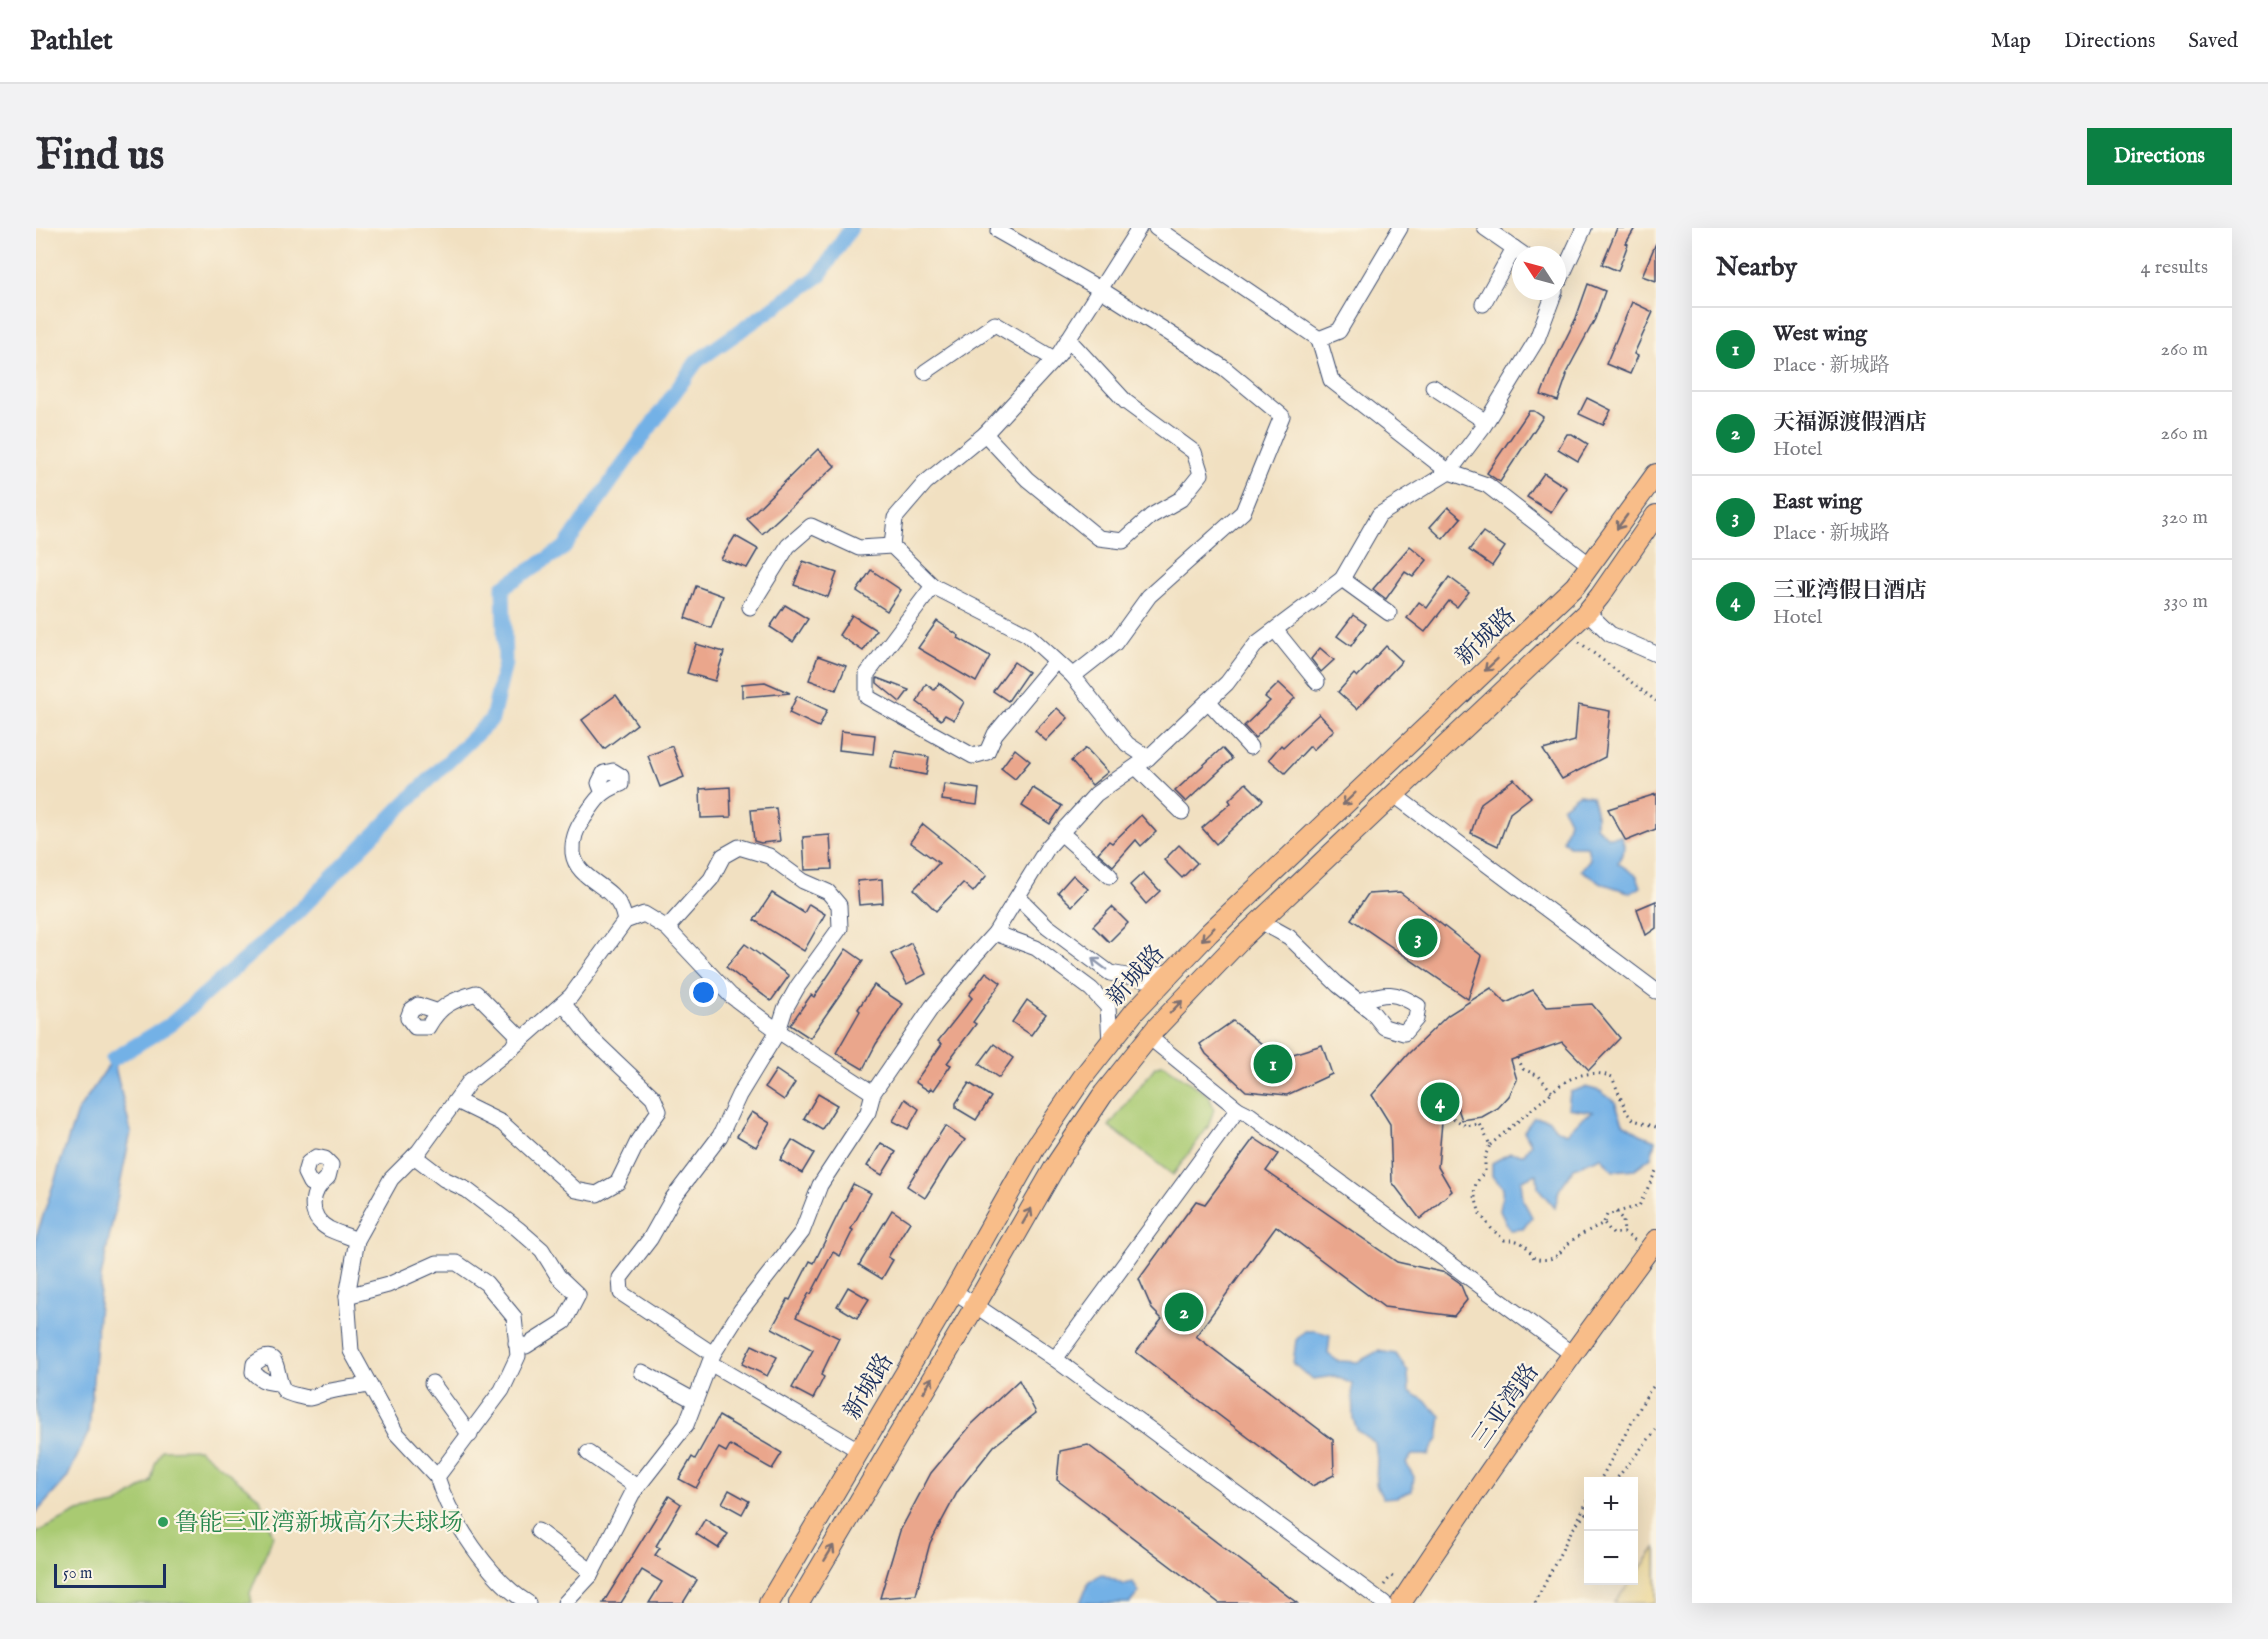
<!DOCTYPE html>
<html lang="en">
<head>
<meta charset="utf-8">
<style>
	:root { --surface:#fff; --page:#f2f2f3; --text:#2b2b33; --muted:#7c7c81; --line:#e1e1e2; --accent:#0b8043 }
	body { margin:0; font-family:"IM FELL English","Noto Serif SC",serif; background:var(--page); color:var(--text) }
	.controls { position:absolute; right:18px; bottom:18px; display:grid; overflow:hidden; border-radius:0px; box-shadow:0 6px 24px #0002 }
	.controls button { width:54px; height:54px; display:grid; place-items:center; padding:0; border:0; border-bottom:2px solid var(--line); background:var(--surface); color:var(--text); font:30px sans-serif }
	.compass { position:absolute; left:1476px; top:18px; width:54px; height:54px; border-radius:50%; background:var(--surface); box-shadow:0 6px 24px #0002; rotate:306deg }
	.scale { position:absolute; left:18px; bottom:15px; width:112px; box-sizing:border-box; padding-left:6px; border:3px solid #1b2f5e; border-top:0; font-size:16px; line-height:21px; white-space:nowrap; color:#1b2f5e; -webkit-text-stroke:4px #fcf5e5; paint-order:stroke }
	.you { position:absolute; left:668px; top:765px; width:21px; height:21px; margin:-15px; border:4px solid #fff; border-radius:50%; background:#1a73e8; box-shadow:0 0 0 9px #1a73e833 }
	.badge { display:grid; place-items:center; width:39px; height:39px; border-radius:50%; background:var(--accent); color:#fff; font-size:20px; font-weight:700 }
	.pin { position:absolute; translate:-50% -50%; border:3px solid #fff; box-shadow:0 2px 6px #0006 }
	.list { margin:0; padding:0; list-style:none }
	h2 { display:flex; justify-content:space-between; align-items:center; height:78px; margin:0; padding:0 24px; font-size:26px }
	h2 small { font-size:20px; font-weight:400; color:var(--muted) }
	.list li { display:grid; grid-template-columns:39px 1fr auto; gap:18px; align-items:center; box-sizing:border-box; height:84px; padding:0 24px; border-top:2px solid var(--line) }
	.list b { display:block; font-size:22px; white-space:nowrap }
	.list p { margin:0; font-size:20px; white-space:nowrap; color:var(--muted) }
	.list em { font-size:20px; font-style:normal; color:var(--muted) }
	.map { position:relative; flex:none; width:1620px; height:1375px; overflow:hidden; border-radius:0px }
	header { display:flex; align-items:center; gap:36px; box-sizing:border-box; height:84px; padding:0 30px; background:var(--surface); border-bottom:2px solid var(--line) }
	header strong { font-size:28px }
	nav { display:flex; gap:33px; margin-inline-start:auto; font-size:21px }
	.intro { display:flex; align-items:center; justify-content:space-between; box-sizing:border-box; height:144px; padding:0 36px }
	h1 { margin:0; font-size:42px }
	.button { padding:15px 27px; border-radius:0px; background:var(--accent); color:#fff; font-size:21px; font-weight:700 }
	main { display:flex; gap:36px; padding:0 36px }
	aside { flex:1; background:var(--surface); border-radius:0px; box-shadow:0 6px 24px #0002 }
	.map>svg:first-child { display:block }
</style>
</head>
<body>
<header>
<strong>Pathlet</strong>
<nav><a>Map</a><a>Directions</a><a>Saved</a></nav>
</header>
<div class="intro"><h1>Find us</h1><a class="button">Directions</a></div>
<main>
<div class="map">
<svg width="1620" height="1375" viewBox="0 0 1620 1375">
	<rect width="100%" height="100%" fill="#fcf5e5"/>
	<filter id="ink" filterUnits="userSpaceOnUse"><feTurbulence type="fractalNoise" baseFrequency=".0167" numOctaves="2"/><feDisplacementMap in="SourceGraphic" scale="12" xChannelSelector="R" yChannelSelector="G"/><feConvolveMatrix kernelMatrix="1 2 1 2 8 2 1 2 1" color-interpolation-filters="sRGB"/></filter>
	<filter id="wash" filterUnits="userSpaceOnUse"><feTurbulence type="fractalNoise" baseFrequency=".008" numOctaves="4" result="noise"/><feDisplacementMap in="SourceGraphic" scale="24" xChannelSelector="R" yChannelSelector="G"/><feGaussianBlur stdDeviation="1.35" result="paint"/><feColorMatrix in="noise" values="0 0 0 0 0 0 0 0 0 0 0 0 0 0 0 0 0 1.4 0 .05"/><feComposite in="paint" operator="in"/></filter>
	<g filter="url(#wash)">
		<rect width="100%" height="100%" fill="#f1e0c1"/>
		<g fill="#a9ca72" stroke="#627c68" stroke-width="1.5">
			<path d="M1127 836 1173 868 1178 881 1172 899 1137 947 1073 898 1119 839Z"/>
			<path d="M163 1221 224 1270 237 1308 214 1365 216 1375H0V1305L42 1284 80 1277 115 1254 119 1236 126 1222Z"/>
		</g>
		<path fill="#eeda9e" stroke="#84847e" stroke-width="1.5" d="M1620 1319V1372L1618 1375H1578L1595 1353 1598 1352V1349Z"/>
		<g fill="#73b1e6" stroke="#4770a2" stroke-width="1.5">
			<path d="M1543 566 1556 568 1560 582V598L1572 609 1585 608 1589 620 1582 635 1601 648 1605 659 1595 665 1565 655 1545 642 1554 631 1551 618H1533L1527 612 1533 593 1526 579Z"/>
			<path d="M77 831 95 904 65 1049 53 1203 31 1250 0 1285V1009L41 884Z"/>
			<path d="M1549 859 1564 863 1579 874 1587 895 1604 906 1619 912 1615 929 1599 941 1577 943 1565 929 1538 940 1523 962 1519 980 1502 960 1501 946 1485 952 1487 972 1496 989 1487 1001 1474 1002 1464 983 1467 959 1456 948V935L1474 925 1488 926 1495 916 1488 903 1498 889 1512 891 1520 901 1531 905 1546 890 1557 884 1532 880 1534 864Z"/>
			<path d="M1269 1103H1280L1294 1107 1292 1126 1302 1133 1322 1134 1342 1123 1360 1126 1372 1144 1373 1163 1388 1172 1405 1188 1402 1211 1392 1227H1376L1370 1235 1378 1249 1376 1263 1361 1269 1347 1270 1340 1256 1341 1231 1339 1215 1322 1203 1317 1191 1316 1156 1299 1148 1277 1151 1257 1136 1260 1112Z"/>
			<path d="M1065 1346 1089 1357 1097 1355 1103 1364 1094 1375H1044L1052 1355Z"/>
		</g>
		<g fill="none" stroke-linecap="round" stroke-linejoin="round">
			<path stroke="#73b1e6" stroke-width="15" d="M77 831 135 796 261 685 364 580 456 491 469 435 467 359 528 320 661 133 783 48 815 0"/>
		</g>
		<g id="blocks">
			<g fill="#eaa68c">
				<path d="M1581 0H1599L1590 15 1592 16 1582 43 1566 36Z"/>
				<path d="M1620 15V53L1606 48Z"/>
				<path d="M1552 56 1569 63 1559 91 1529 147H1531L1522 173 1505 167 1516 139 1540 90Z"/>
				<path d="M1596 74 1617 84 1598 126 1602 128 1594 146 1570 136Z"/>
				<path d="M1551 170 1575 182 1567 197 1543 186Z"/>
				<path d="M1493 183H1498L1507 189 1464 254 1451 245Z"/>
				<path d="M1531 206H1536L1552 216 1542 233 1522 221Z"/>
				<path d="M782 221 799 238 726 306 711 291Z"/>
				<path d="M1508 245 1531 260 1515 284 1491 269Z"/>
				<path d="M1412 279 1425 290 1407 311 1394 299Z"/>
				<path d="M1447 304 1469 319 1456 338 1433 322Z"/>
				<path d="M699 308 722 321 711 340 685 331Z"/>
				<path d="M1374 318 1391 332 1377 349 1369 344 1350 371 1337 361Z"/>
				<path d="M767 333 801 345 792 369 758 357Z"/>
				<path d="M835 342 865 362 851 383 821 363Z"/>
				<path d="M1413 349 1433 364 1421 379 1413 373 1389 404 1371 390 1383 374 1391 380Z"/>
				<path d="M660 358 687 368 675 400 649 390Z"/>
				<path d="M749 377 772 391 757 414 734 399Z"/>
				<path d="M816 387 840 402 827 423 803 407Z"/>
				<path d="M1317 387 1330 396 1315 418 1301 408Z"/>
				<path d="M901 393 923 408 922 410 954 428 940 454 882 420Z"/>
				<path d="M660 416 688 424 679 453 651 445Z"/>
				<path d="M1350 418 1366 433 1321 481 1302 464 1318 446 1321 449Z"/>
				<path d="M1284 420 1298 432 1285 444 1275 431Z"/>
				<path d="M782 428 810 438 800 462 773 452Z"/>
				<path d="M978 434 992 444 972 473 957 463Z"/>
				<path d="M841 450 873 462 864 474 841 455Z"/>
				<path d="M729 454 754 465 706 469V456Z"/>
				<path d="M903 455 928 474 918 492 909 487 905 492 881 474 890 456 898 462Z"/>
				<path d="M1243 455 1259 470 1219 510 1208 498 1234 473 1229 469Z"/>
				<path d="M580 467 601 496 568 521 546 492Z"/>
				<path d="M761 468 791 482 783 499 753 485Z"/>
				<path d="M1542 477 1574 483 1569 529 1526 551 1507 522 1539 513Z"/>
				<path d="M1021 480 1032 490 1010 513 999 503Z"/>
				<path d="M1283 486 1298 502 1277 522 1274 518 1249 545 1233 531 1245 517 1247 519Z"/>
				<path d="M805 503 839 507 837 526 803 522Z"/>
				<path d="M636 518 648 549 624 559 612 528Z"/>
				<path d="M1050 520 1072 544 1056 557 1035 533Z"/>
				<path d="M1186 520 1196 531 1150 574 1139 563Z"/>
				<path d="M979 521 994 533 979 551 965 540Z"/>
				<path d="M859 523 893 529 890 547 855 540Z"/>
				<path d="M1478 551 1495 569 1474 585 1462 618 1435 605 1445 575Z"/>
				<path d="M1210 555 1227 572 1180 616 1166 600 1195 575 1193 572Z"/>
				<path d="M908 556 943 561 941 577 906 572Z"/>
				<path d="M694 559 695 589 665 590 664 561Z"/>
				<path d="M997 560 1026 578 1014 596 986 578Z"/>
				<path d="M1620 566V601L1590 613 1572 581Z"/>
				<path d="M740 580 744 613 725 615 718 613 715 582Z"/>
				<path d="M1105 587 1120 604 1105 618 1100 612 1077 638 1062 625 1073 613 1076 615Z"/>
				<path d="M887 596 951 647 937 664 927 655 900 683 878 661 903 635 874 614Z"/>
				<path d="M794 607 796 641 769 642 767 609Z"/>
				<path d="M1143 617 1161 635 1146 650 1128 632Z"/>
				<path d="M1107 645 1124 663 1110 676 1094 657Z"/>
				<path d="M1037 647 1052 661 1036 678 1022 664Z"/>
				<path d="M846 651 847 675 823 677 821 653Z"/>
				<path d="M1364 664 1446 728 1432 771 1315 691 1332 666Z"/>
				<path d="M736 665 768 685 773 676 789 686 768 723 718 692Z"/>
				<path d="M1620 673V700L1610 707 1601 681Z"/>
				<path d="M1076 679 1092 695 1073 714 1057 698Z"/>
				<path d="M875 715 890 746 871 756 855 726Z"/>
				<path d="M709 716 753 748 735 773 690 739Z"/>
				<path d="M810 721 827 733 774 810 754 797 775 767 778 769Z"/>
				<path d="M950 744 965 755 937 794 940 796 911 835 915 837 898 862 895 860 893 863 879 854 906 816 902 813 936 770 933 767Z"/>
				<path d="M838 757 867 776 840 816 827 841 800 825 824 783 822 781Z"/>
				<path d="M1455 760 1470 775 1497 762 1511 779 1556 776 1584 810 1553 842 1526 814 1475 832 1481 852 1473 868 1462 880 1446 889 1426 892 1421 878 1406 894 1402 939 1416 963 1384 991 1356 954 1354 896 1336 867 1372 826 1412 787Z"/>
				<path d="M991 772 1010 786 995 807 976 794Z"/>
				<path d="M1197 793 1226 816 1254 827 1286 817 1296 846 1251 867 1210 863 1170 826 1164 816Z"/>
				<path d="M958 816 977 830 963 850 943 836Z"/>
				<path d="M740 842 759 855 748 872 729 859Z"/>
				<path d="M933 855 955 869 940 892 920 880V875Z"/>
				<path d="M782 866 801 877 786 901 768 890Z"/>
				<path d="M869 871 883 881 872 901 857 893Z"/>
				<path d="M716 884 734 895 720 919 701 908Z"/>
				<path d="M909 898 929 912 915 931 914 930 889 970 871 958Z"/>
				<path d="M1218 910 1242 926 1230 943 1361 1034 1410 1045 1424 1055 1431 1072 1418 1088 1348 1079 1240 998 1160 1108 1297 1212 1298 1247 1276 1258 1100 1124 1126 1091 1116 1081 1103 1051 1160 973 1169 976Z"/>
				<path d="M756 912 778 925 766 945 744 932Z"/>
				<path d="M845 915 860 924 846 947 831 938Z"/>
				<path d="M817 956 835 965 815 1001 817 1002 804 1028 797 1024 775 1066 773 1065 760 1089 803 1110 785 1147 788 1149 777 1171 756 1160 777 1122 736 1100 752 1071 754 1072 774 1033 778 1035Z"/>
				<path d="M856 982 874 994 852 1029 857 1032 846 1051 823 1037Z"/>
				<path d="M812 1059 833 1071 821 1090 801 1078Z"/>
				<path d="M716 1117 741 1129 731 1148 706 1136Z"/>
				<path d="M983 1152 1000 1185 958 1218 922 1263 894 1315 880 1367 844 1370 864 1303 895 1245 936 1196Z"/>
				<path d="M683 1188 746 1225 736 1241 694 1217 690 1224 683 1220 660 1260 643 1251 656 1229 659 1231Z"/>
				<path d="M1052 1217 1261 1375H1183L1021 1252 1024 1223Z"/>
				<path d="M693 1262 713 1273 706 1286 686 1275Z"/>
				<path d="M633 1268 645 1276 620 1318 624 1320 619 1327 661 1352 647 1375H613L626 1354 606 1342 585 1375H567Z"/>
				<path d="M669 1291 692 1306 682 1320 660 1306Z"/>
			</g>
		</g>
	</g>
	<g filter="url(#ink)">
		<use href="#blocks" fill-opacity="0" stroke="#3b4a6d" stroke-width="1.5"/>
		<g fill="none" stroke-linecap="round" stroke-linejoin="round">
			<defs>
				<g id="minor">
					<path d="M1120 0 1283 111 1303 103 1364 0"/>
					<path d="M1449 0 1488 27"/>
					<path d="M962 3 1064 61 1188 140 1246 188 1207 284 1113 368 1079 415 1037 448"/>
					<path d="M1524 52 1548 0"/>
					<path d="M1447 76 1478 20"/>
					<path d="M1283 111 1295 152 1413 244 1451 257 1554 337"/>
					<path d="M889 144 959 96 1018 131"/>
					<path d="M1397 159 1450 194"/>
					<path d="M949 206 991 251 1063 310 1087 313 1115 288 1145 271 1165 246 1158 224 1090 174 1032 111"/>
					<path d="M856 318 859 290 889 255 949 206 1023 126 1103 0"/>
					<path d="M1306 351 1353 385"/>
					<path d="M897 358 831 446V469L937 528 951 524 959 506 1020 433"/>
					<path d="M714 379 752 318 775 298 823 320 856 318 897 358 991 406 1037 448 1091 516 1112 530 1191 455 1221 415 1306 351 1343 287 1413 244 1447 199 1501 111 1519 63"/>
					<path d="M1551 384 1574 406 1620 426"/>
					<path d="M1239 402 1281 454"/>
					<path d="M1172 473 1214 519"/>
					<path d="M1100 539 1146 584"/>
					<path d="M567 565 563 555 568 545 577 543 585 548V556C565 563 559 573 548 590 540 601 536 611 537 625 540 651 575 657 585 680 587 684 588 689 589 693"/>
					<path d="M1357 566 1620 763"/>
					<path d="M1025 605 1074 648"/>
					<path d="M982 669 1011 698 1074 745 1107 751 1138 742"/>
					<path d="M1224 693 1253 709 1302 757 1336 784 1348 799 1368 805 1380 791 1382 778C1357 762 1350 765 1322 773"/>
					<path d="M631 700 675 651 687 628 703 619 733 628 767 653 792 664 803 677 804 700 762 758 749 781 742 803 703 867 684 908 637 970 614 1011 584 1050 585 1065 677 1126"/>
					<path d="M959 705 1000 720 1055 761 1072 779 1074 814"/>
					<path d="M400 783 382 777 375 782 372 790 379 799H392C404 777 417 772 440 765L482 807 477 819"/>
					<path d="M1113 809 1202 881 1214 887 1536 1126"/>
					<path d="M421 873 466 895 540 962 561 966 582 954 603 911 623 883 617 869 553 808 527 775"/>
					<path d="M378 928 408 951 431 962 482 1001 506 1022 522 1048 542 1067 528 1094 490 1118 480 1115"/>
					<path d="M282 957 274 955 269 945 272 935 280 929 289 931 295 937 292 949C274 963 270 988 293 1001 301 1005 312 1008 321 1012"/>
					<path d="M918 1063 1019 1131 1348 1375"/>
					<path d="M311 1068 315 1123 360 1205 401 1249"/>
					<path d="M1019 1131 1202 881"/>
					<path d="M674 1135 824 1223"/>
					<path d="M606 1144 659 1173"/>
					<path d="M242 1155C231 1154 225 1153 217 1144L218 1136C247 1113 237 1155 250 1164 254 1166 268 1170 273 1170 280 1169 288 1164 295 1163 308 1160 321 1159 333 1157"/>
					<path d="M396 1155 434 1207"/>
					<path d="M552 1225 601 1259"/>
					<path d="M502 1303 551 1340 554 1348"/>
					<path d="M492 1375C454 1352 414 1291 401 1249L466 1162 482 1128 478 1089 450 1055 421 1035H401L352 1057 311 1068 321 1012 355 951 383 923 434 853 477 819 535 768 589 693 608 686 631 700 694 767 742 803 837 865"/>
					<path d="M529 1375 554 1348 596 1266 650 1197 677 1126 705 1082 766 1004 784 957 832 884 837 865 896 779 940 726 959 705 1012 619 1060 566 1112 530"/>
				</g>
				<g id="major">
					<path d="M733 1375 918 1063 1000 918 1047 849 1099 783 1173 705 1539 358 1620 246"/>
					<path d="M763 1375 939 1078 1021 935 1068 865 1120 800 1205 711 1551 384 1564 368 1620 287"/>
					<path d="M1365 1375C1446 1251 1532 1131 1620 1012"/>
				</g>
			</defs>
			<use href="#minor" stroke="#3b4a6d" stroke-width="17"/>
			<use href="#major" stroke="#3b4a6d" stroke-width="22"/>
			<g stroke="#3b4a6d" stroke-width="3" stroke-dasharray="1.5 4.5" stroke-linecap="butt">
				<path d="M1543 414 1620 473"/>
				<path d="M1482 830 1487 841 1503 848 1516 864C1531 849 1555 840 1576 849L1591 885 1598 892 1620 899"/>
				<path d="M1412 887 1430 898 1444 896 1454 917 1449 928V943L1440 955 1438 965 1444 986 1455 1000 1468 1012C1484 1011 1490 1016 1498 1030 1522 1036 1522 1023 1538 1011 1547 1005 1558 1000 1568 995L1577 1006 1588 1005 1600 1013"/>
				<path d="M1454 917 1516 864"/>
				<path d="M1580 984 1587 992 1588 1005"/>
				<path d="M1568 994 1571 987 1603 978 1620 943"/>
				<path d="M1563 1254 1612 1165 1620 1155"/>
				<path d="M1578 1254 1620 1202"/>
				<path d="M1540 1295 1552 1272"/>
				<path d="M1348 1357 1355 1348 1360 1351"/>
				<path d="M1499 1375 1536 1302 1552 1283"/>
			</g>
			<use href="#minor" stroke="#fff" stroke-width="15"/>
			<use href="#major" stroke="#f8bd89" stroke-width="20"/>
		</g>
		<defs><path id="oneway-shaft" d="M-6 0H5M1.5-3L5.5 0L1.5 3" fill="none" stroke-width="1.6" stroke-linecap="round" stroke-linejoin="round" transform="scale(1.5)"/></defs>
		<g stroke="#7e6f71">
			<use href="#oneway-shaft" transform="translate(1586 294) rotate(126)"/>
			<use href="#oneway-shaft" transform="translate(1455 437) rotate(137)"/>
			<use href="#oneway-shaft" transform="translate(1313 571) rotate(136)"/>
			<use href="#oneway-shaft" transform="translate(1172 706) rotate(135)"/>
			<use href="#oneway-shaft" transform="translate(1140 779) rotate(-46)"/>
			<use href="#oneway-shaft" transform="translate(991 988) rotate(-60)"/>
			<use href="#oneway-shaft" transform="translate(892 1157) rotate(-59)"/>
			<use href="#oneway-shaft" transform="translate(793 1325) rotate(-59)"/>
		</g>
		<use stroke="#8d97ae" href="#oneway-shaft" transform="translate(1063 736) rotate(-143)"/>
	</g>
	<circle fill="#2e9e5b" stroke="#fcf5e5" stroke-width="2" cx="127" cy="1294" r="6"/>
	<g text-anchor="middle" stroke-width="4.5" stroke-linejoin="round" paint-order="stroke">
		<g font-size="24" fill="#1b2f5e" stroke="#fcf5e5">
			<text transform="translate(1449 408) rotate(-43)" y="8">新城路</text>
			<text transform="translate(1099 747) rotate(-48)" y="8">新城路</text>
			<text transform="translate(832 1158) rotate(-59)" y="8">新城路</text>
			<text transform="translate(1469 1177) rotate(-55)" y="8">三亚湾路</text>
		</g>
		<g font-size="24" fill="#27864d" stroke="#fcf5e5" text-anchor="start">
			<text x="139" y="1302">鲁能三亚湾新城高尔夫球场</text>
		</g>
	</g>
</svg>
<div class="controls">
<button>+</button>
<button>−</button>
</div>
<svg class="compass" viewBox="-18 -18 36 36"><path d="M0-13l5 13h-10z" fill="#e53935"/><path d="M0 13l5-13h-10z" fill="#7c7c81"/></svg>
<div class="scale">50 m</div>
<div class="you"></div>
<div class="pin badge" style="left:1237px;top:836px">1</div>
<div class="pin badge" style="left:1148px;top:1084px">2</div>
<div class="pin badge" style="left:1382px;top:710px">3</div>
<div class="pin badge" style="left:1404px;top:874px">4</div>
</div>
<aside>
<h2>Nearby<small>4 results</small></h2>
<ul class="list">
<li><span class="badge">1</span><div><b>West wing</b><p>Place · 新城路</p></div><em>260 m</em></li>
<li><span class="badge">2</span><div><b>天福源渡假酒店</b><p>Hotel</p></div><em>260 m</em></li>
<li><span class="badge">3</span><div><b>East wing</b><p>Place · 新城路</p></div><em>320 m</em></li>
<li><span class="badge">4</span><div><b>三亚湾假日酒店</b><p>Hotel</p></div><em>330 m</em></li>
</ul>
</aside>
</main>
</body>
</html>
